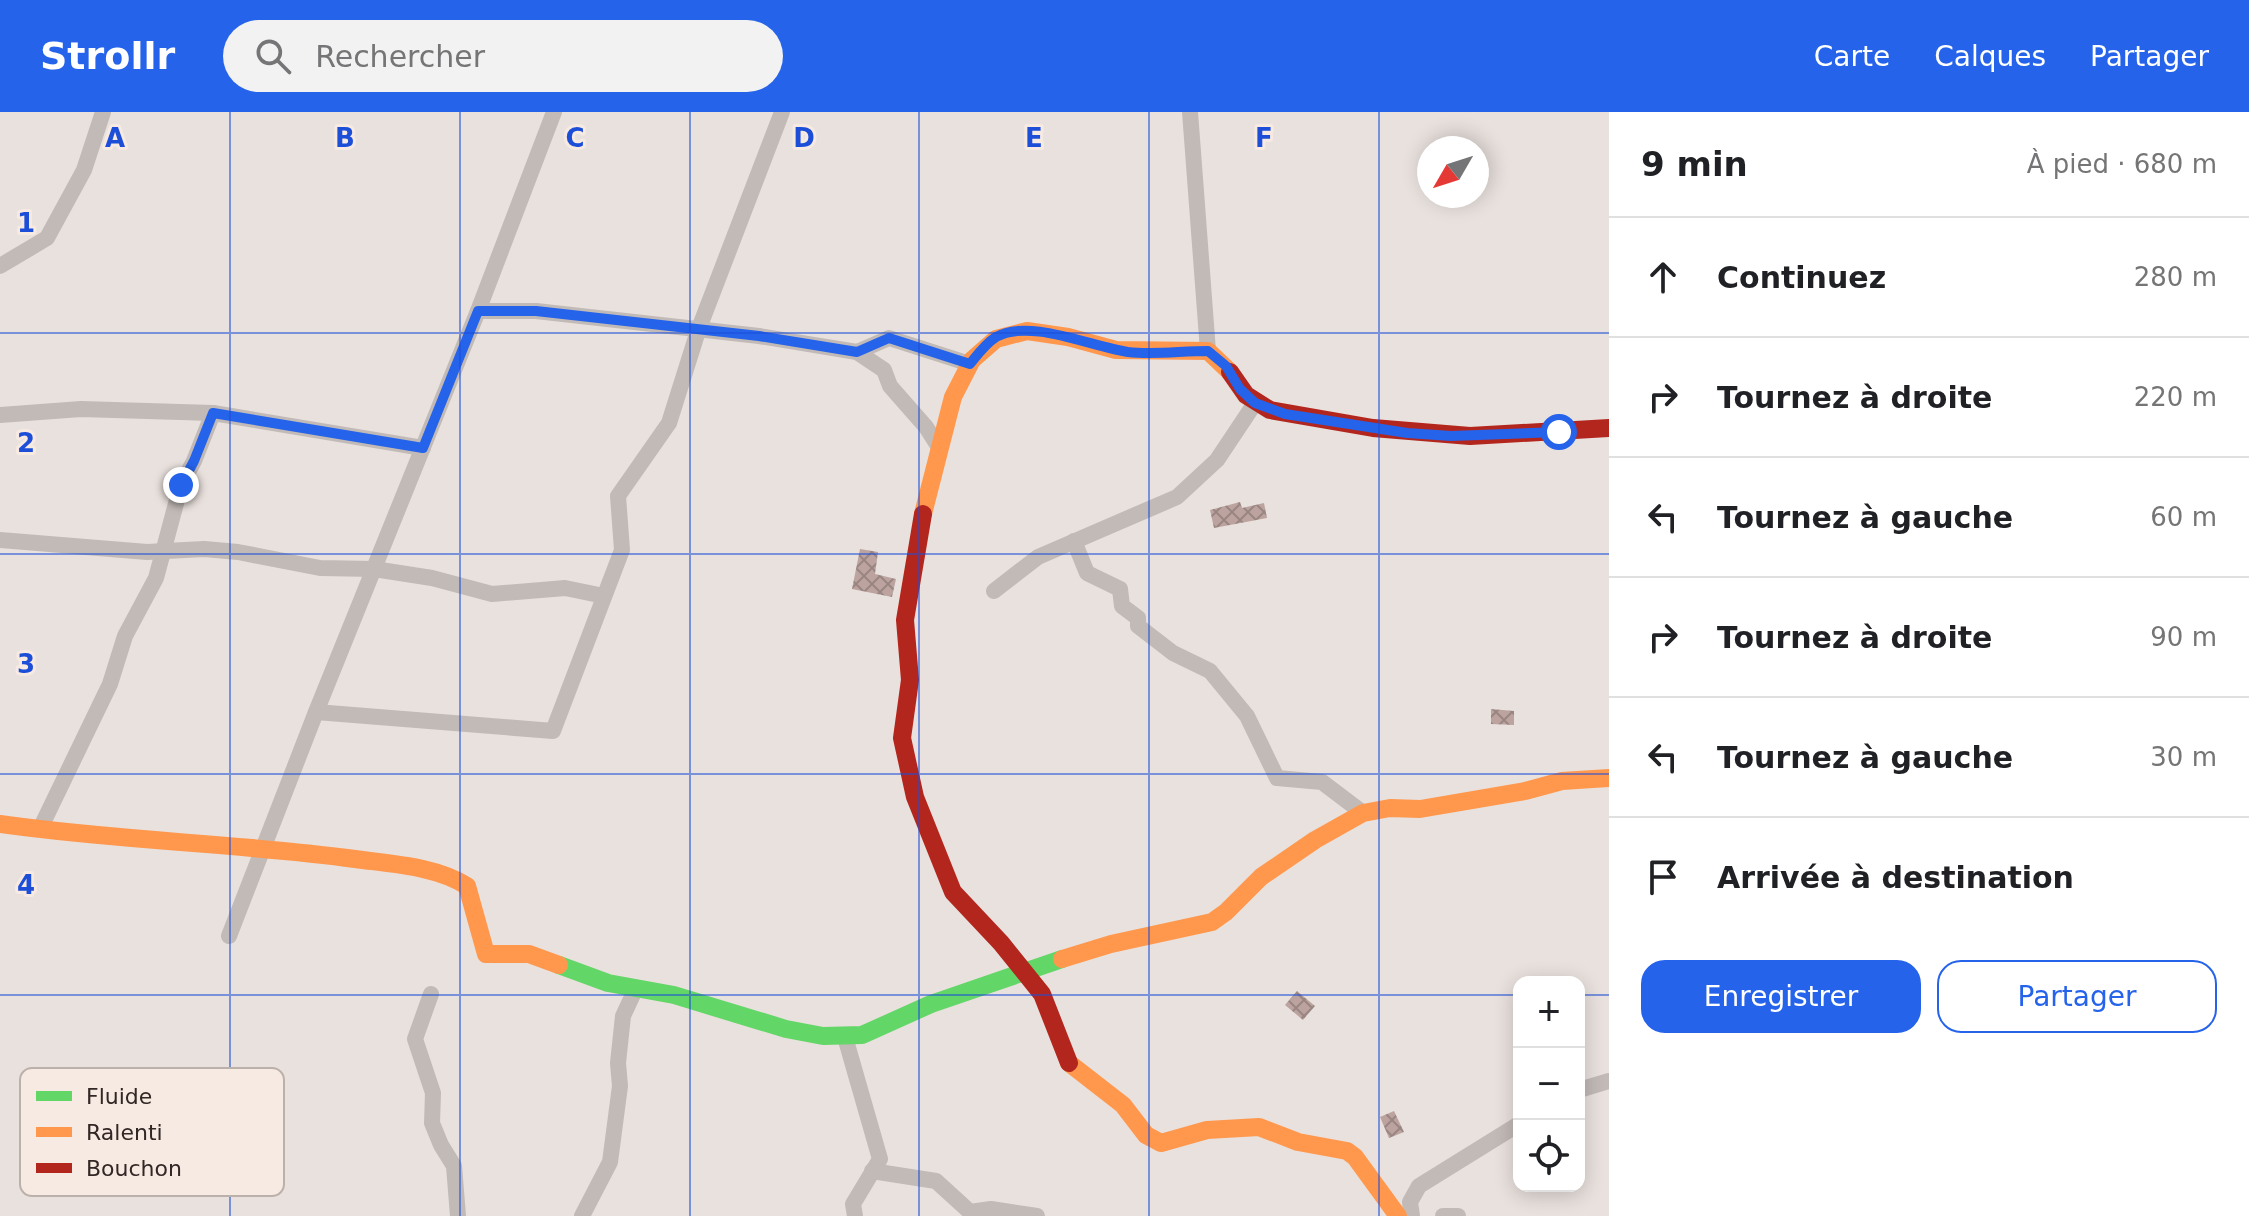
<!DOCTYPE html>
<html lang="fr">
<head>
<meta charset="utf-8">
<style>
	:root { --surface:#fff; --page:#f2f2f2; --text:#202124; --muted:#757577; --line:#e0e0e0; --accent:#2563eb }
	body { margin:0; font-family:"DejaVu Sans",sans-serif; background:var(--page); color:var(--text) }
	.controls { position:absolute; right:24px; bottom:24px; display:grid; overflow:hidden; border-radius:16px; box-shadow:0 4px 20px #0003 }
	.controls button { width:72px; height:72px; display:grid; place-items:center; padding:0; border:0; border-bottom:2px solid var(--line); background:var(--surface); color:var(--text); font:40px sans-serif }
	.compass { position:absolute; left:1417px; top:24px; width:72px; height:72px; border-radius:50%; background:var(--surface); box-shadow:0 4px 20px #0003; rotate:231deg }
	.stop { position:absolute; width:24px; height:24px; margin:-18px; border:6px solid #2563eb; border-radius:50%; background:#fff }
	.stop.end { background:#2563eb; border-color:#fff; box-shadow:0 2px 8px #0008 }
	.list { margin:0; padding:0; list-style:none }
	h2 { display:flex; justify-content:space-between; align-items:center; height:104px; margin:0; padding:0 32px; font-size:34px }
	h2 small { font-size:26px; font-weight:400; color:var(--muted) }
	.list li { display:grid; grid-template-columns:52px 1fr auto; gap:24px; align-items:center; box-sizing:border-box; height:120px; padding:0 32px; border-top:2px solid var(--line) }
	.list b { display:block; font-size:30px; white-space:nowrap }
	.list em { font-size:26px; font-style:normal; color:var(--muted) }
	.actions { display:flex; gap:16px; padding:24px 32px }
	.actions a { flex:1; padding:18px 0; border:2px solid var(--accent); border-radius:24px; text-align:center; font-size:28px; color:var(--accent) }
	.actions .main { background:var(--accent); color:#fff }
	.icon { flex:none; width:44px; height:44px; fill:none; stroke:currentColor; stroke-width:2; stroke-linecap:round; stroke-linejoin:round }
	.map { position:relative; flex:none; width:1609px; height:1104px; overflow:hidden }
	header { display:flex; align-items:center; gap:48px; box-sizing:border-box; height:112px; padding:0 40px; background:var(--accent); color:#fff }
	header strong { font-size:38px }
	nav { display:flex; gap:44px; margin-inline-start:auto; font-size:28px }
	.search { width:560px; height:72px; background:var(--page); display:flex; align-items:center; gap:20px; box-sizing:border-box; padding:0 28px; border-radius:44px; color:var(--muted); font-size:30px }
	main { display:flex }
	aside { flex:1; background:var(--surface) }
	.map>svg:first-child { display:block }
</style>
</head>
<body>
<header>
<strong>Strollr</strong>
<div class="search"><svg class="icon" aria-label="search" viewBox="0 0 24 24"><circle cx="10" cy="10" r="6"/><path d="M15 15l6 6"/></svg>Rechercher</div>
<nav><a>Carte</a><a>Calques</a><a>Partager</a></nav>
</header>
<main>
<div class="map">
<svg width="1609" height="1104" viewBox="0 0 1609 1104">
	<defs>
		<pattern id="building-cross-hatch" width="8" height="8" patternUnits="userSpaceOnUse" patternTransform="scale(2)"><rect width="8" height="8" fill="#bca39f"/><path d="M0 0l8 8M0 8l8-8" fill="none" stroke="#998581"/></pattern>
	</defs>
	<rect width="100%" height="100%" fill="#e9e1dd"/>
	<g fill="url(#building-cross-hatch)">
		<path d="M1240 390 1242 396 1264 391 1267 406 1214 416 1210 398Z"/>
		<path d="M860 437 878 440 875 462 896 467 892 485 852 477Z"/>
		<path d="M1491 597 1514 599V613L1491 612Z"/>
		<path d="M1297 879 1315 894 1303 908 1285 893Z"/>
		<path d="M1394 999 1404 1020 1389 1026 1380 1005Z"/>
	</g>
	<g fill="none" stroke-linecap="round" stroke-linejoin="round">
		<g stroke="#c2bab7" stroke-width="16">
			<path d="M1190 0 1208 239"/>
			<path d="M0 154 47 126 84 58 103 0"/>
			<path d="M478 199H536L759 224 857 240 884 258 890 274 926 315 940 337"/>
			<path d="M857 240 889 226 970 252"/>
			<path d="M0 303 81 297 213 301 423 336"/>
			<path d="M0 428 147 440 204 437 238 440 320 456 374 457 432 466 492 482 565 476 604 484"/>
			<path d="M1074 429 1087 461 1120 477 1122 494 1138 506V514L1173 541 1210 559 1247 604 1277 666 1322 670 1363 701"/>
			<path d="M994 479 1038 445 1177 385 1217 348 1255 291"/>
			<path d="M316 600 553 619 622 438 618 384 669 311 698 219 782 0"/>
			<path d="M40 717 110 572 125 524 156 466 181 373 194 349 213 301"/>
			<path d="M229 824 316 600 478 199 554 0"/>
			<path d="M431 882 415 927 433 981 432 1011 441 1033 454 1054 458 1104"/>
			<path d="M845 925 880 1047 853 1092 855 1104"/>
			<path d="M1579 978 1609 969"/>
			<path d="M872 1059 936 1069 970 1100 991 1097 1037 1104"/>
			<path d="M582 1104 610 1050 620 974 618 951 623 904 636 876"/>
			<path d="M1412 1104 1410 1090 1419 1074 1519 1012"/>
			<path d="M1443 1104H1458"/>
		</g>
		<path stroke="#63d668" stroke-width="18" d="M559 853 608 871 674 883 786 917 823 924 862 923 931 892 1062 847"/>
		<g stroke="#ff974d" stroke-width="18">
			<path d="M923 402 953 285 972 248 996 227 1027 219 1068 225 1116 238 1208 239 1230 260"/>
			<path d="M0 712C118 729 237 731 355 747 391 752 436 754 467 774L486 842H529L559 853"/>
			<path d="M1062 847 1111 832 1212 810 1226 800 1261 765 1315 728 1363 701 1390 696 1420 697 1525 679 1562 669 1609 666"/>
			<path d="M1069 951 1123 993 1146 1023 1161 1031 1207 1018 1259 1015 1298 1030 1347 1039 1355 1045 1398 1104"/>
		</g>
		<g stroke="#b3261e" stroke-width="18">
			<path d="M1230 260 1246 283 1270 298 1373 316 1470 324 1609 316"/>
			<path d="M923 402 905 508 910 568 902 626 915 685 953 780 1001 831 1042 882 1069 951"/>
		</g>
	</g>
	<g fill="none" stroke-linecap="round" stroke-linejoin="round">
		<path stroke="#2563eb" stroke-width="10" d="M181 373 194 349 213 301 423 336 478 199H536L759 224 857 240 889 226 970 252C978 242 985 232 996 225 1029 206 1092 235 1128 240 1154 243 1181 239 1208 239L1226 254 1240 277 1255 291 1285 302 1407 321 1451 324 1559 320"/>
	</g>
	<path fill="none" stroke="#1d4ed8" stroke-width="2" stroke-opacity="0.55" d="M230 0V1104M460 0V1104M690 0V1104M919 0V1104M1149 0V1104M1379 0V1104M0 221H1609M0 442H1609M0 662H1609M0 883H1519M1579 883H1609"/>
	<rect x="20" y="956" width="264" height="128" rx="12" fill="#f7eae3" stroke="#bcb0aa" stroke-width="2"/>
	<rect x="36" y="979" width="36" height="10" fill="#63d668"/>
	<rect x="36" y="1015" width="36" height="10" fill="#ff974d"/>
	<rect x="36" y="1051" width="36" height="10" fill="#b3261e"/>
	<g font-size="22" fill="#322725">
		<text x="86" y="992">Fluide</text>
		<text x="86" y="1028">Ralenti</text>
		<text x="86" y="1064">Bouchon</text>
	</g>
	<g font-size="26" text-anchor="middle" font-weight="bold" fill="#1d4ed8" stroke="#f7eae3" stroke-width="6" stroke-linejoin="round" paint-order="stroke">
		<text x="115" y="35">A</text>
		<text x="345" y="35">B</text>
		<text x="575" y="35">C</text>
		<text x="804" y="35">D</text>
		<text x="1034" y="35">E</text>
		<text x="1264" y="35">F</text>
		<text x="26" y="120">1</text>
		<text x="26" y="340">2</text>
		<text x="26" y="561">3</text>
		<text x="26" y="782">4</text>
	</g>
</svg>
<div class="controls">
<button>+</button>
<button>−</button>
<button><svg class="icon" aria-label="locate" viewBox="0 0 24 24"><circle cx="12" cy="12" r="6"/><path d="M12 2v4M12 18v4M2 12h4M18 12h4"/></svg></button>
</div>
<svg class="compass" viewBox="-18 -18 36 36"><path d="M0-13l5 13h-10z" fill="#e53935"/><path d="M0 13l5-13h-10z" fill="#757577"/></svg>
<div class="stop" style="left:1559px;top:320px"></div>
<div class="stop end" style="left:181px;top:373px"></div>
</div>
<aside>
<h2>9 min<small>À pied · 680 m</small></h2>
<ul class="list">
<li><svg class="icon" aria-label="ahead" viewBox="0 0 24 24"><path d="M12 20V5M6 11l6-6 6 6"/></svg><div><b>Continuez</b></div><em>280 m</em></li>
<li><svg class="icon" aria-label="right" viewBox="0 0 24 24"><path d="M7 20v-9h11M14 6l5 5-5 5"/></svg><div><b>Tournez à droite</b></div><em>220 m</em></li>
<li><svg class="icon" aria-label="left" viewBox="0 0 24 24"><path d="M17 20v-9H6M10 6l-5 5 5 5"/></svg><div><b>Tournez à gauche</b></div><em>60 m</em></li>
<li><svg class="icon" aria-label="right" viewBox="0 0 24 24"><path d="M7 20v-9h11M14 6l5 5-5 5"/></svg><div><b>Tournez à droite</b></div><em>90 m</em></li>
<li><svg class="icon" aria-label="left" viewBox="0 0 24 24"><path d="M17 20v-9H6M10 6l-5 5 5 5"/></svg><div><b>Tournez à gauche</b></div><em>30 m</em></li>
<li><svg class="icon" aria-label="arrive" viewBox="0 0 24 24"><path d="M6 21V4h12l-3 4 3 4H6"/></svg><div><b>Arrivée à destination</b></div></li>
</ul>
<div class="actions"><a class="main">Enregistrer</a><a>Partager</a></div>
</aside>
</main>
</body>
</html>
